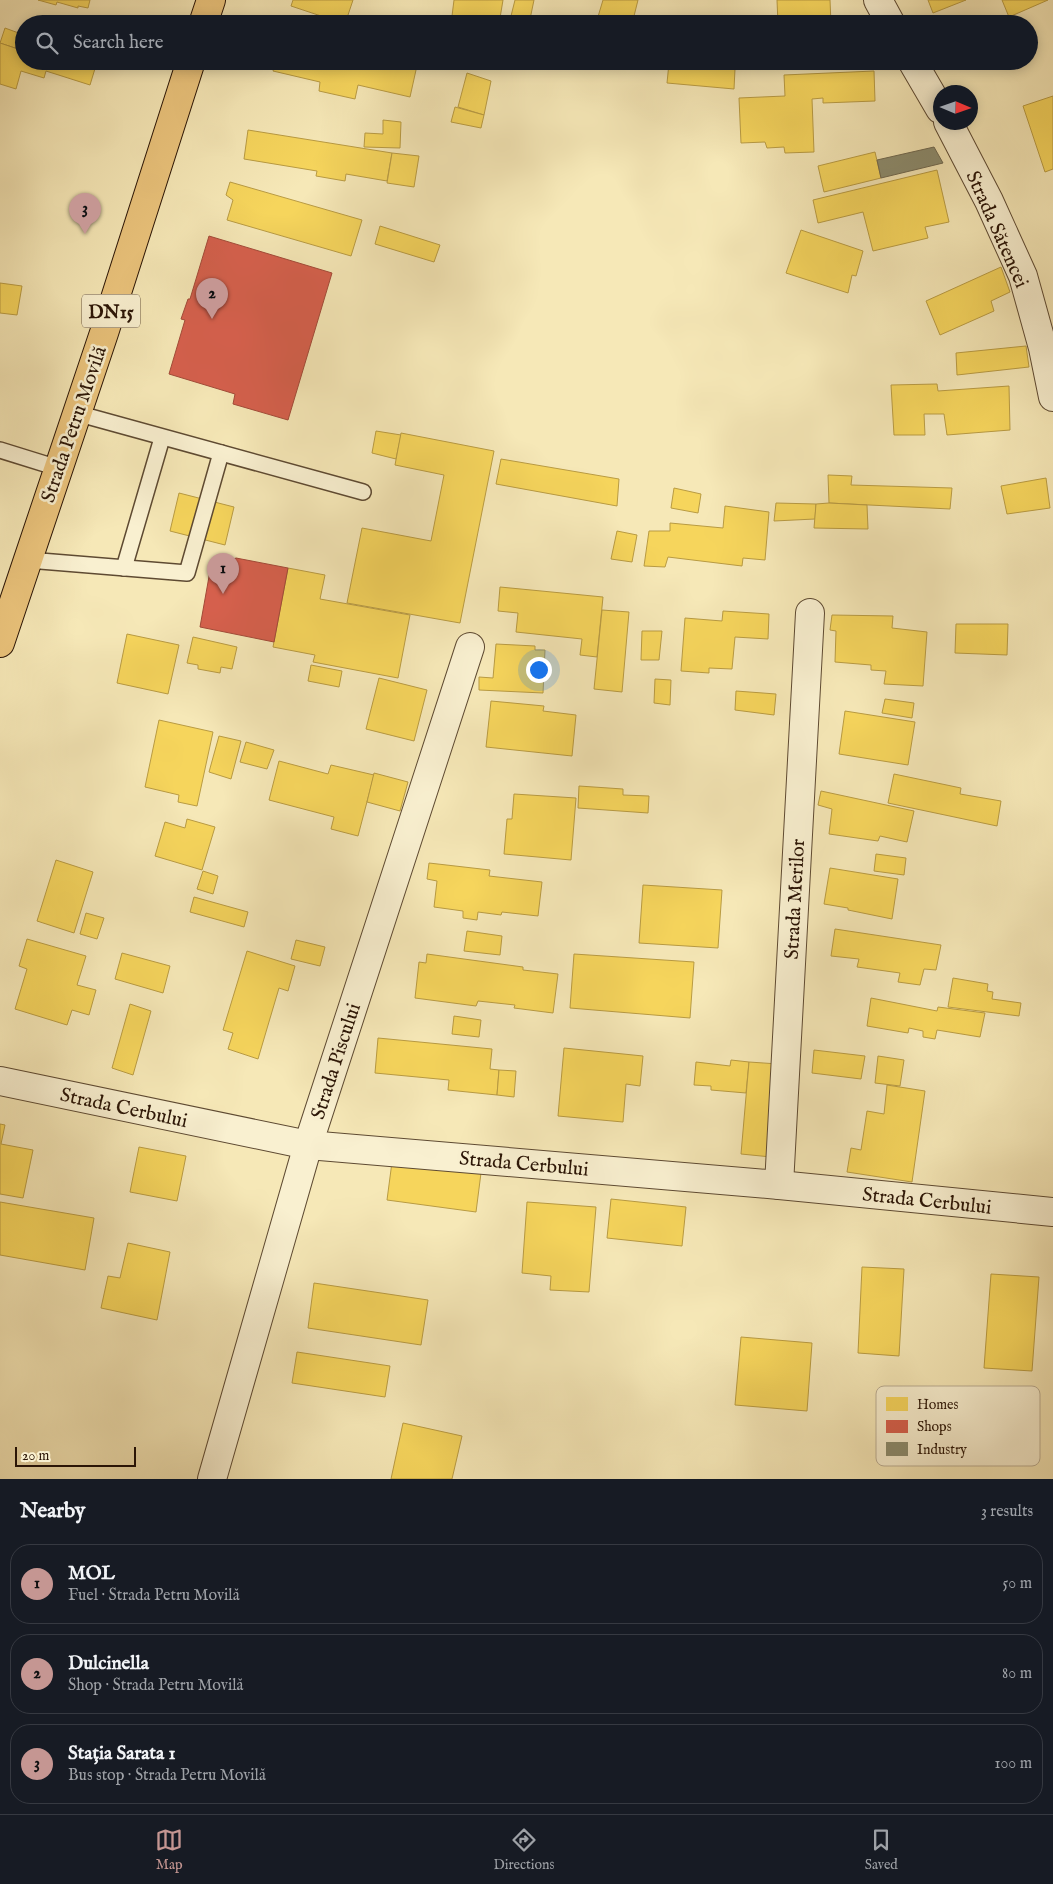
<!DOCTYPE html>
<html lang="en">
<head>
<meta charset="utf-8">
<style>
	:root { --surface:#171b24; --page:#242831; --text:#f1f3f6; --muted:#9ea1a6; --line:#363941; --accent:#c59692 }
	body { margin:0; font-family:"IM FELL English",serif; background:var(--page); color:var(--text) }
	.compass { position:absolute; left:933px; top:85px; width:45px; height:45px; border-radius:50%; background:var(--surface); box-shadow:0 2px 12px #0003; rotate:92deg }
	.scale { position:absolute; left:15px; bottom:12px; width:121px; box-sizing:border-box; padding-left:5px; border:2px solid #2b1506; border-top:0; font-size:14px; line-height:18px; white-space:nowrap; color:#2b1506; -webkit-text-stroke:4px #f9f0d0; paint-order:stroke }
	.you { position:absolute; left:538px; top:669px; width:18px; height:18px; margin:-12px; border:4px solid #fff; border-radius:50%; background:#1a73e8; box-shadow:0 0 0 8px #1a73e833 }
	.badge { display:grid; place-items:center; width:32px; height:32px; border-radius:50%; background:var(--accent); color:#111; font-size:16px; font-weight:700 }
	.pin { position:absolute; translate:-50% -41px; filter:drop-shadow(0 1px 2px #0008) }
	.pin::after { content:''; position:absolute; top:26px; width:18px; height:15px; background:inherit; clip-path:polygon(0 0,100% 0,50% 100%) }
	.list { margin:0; padding:0; list-style:none }
	h2 { display:flex; justify-content:space-between; align-items:center; height:65px; margin:0; padding:0 20px; font-size:21px }
	h2 small { font-size:16px; font-weight:400; color:var(--muted) }
	.list li { display:grid; grid-template-columns:32px 1fr auto; gap:15px; align-items:center; box-sizing:border-box; height:80px; margin:0 10px 10px; padding:0 10px; border:1px solid var(--line); border-radius:20px }
	.list b { display:block; font-size:19px; white-space:nowrap }
	.list p { margin:0; font-size:16px; white-space:nowrap; color:var(--muted) }
	.list em { font-size:16px; font-style:normal; color:var(--muted) }
	.icon { flex:none; width:28px; height:28px; fill:none; stroke:currentColor; stroke-width:2; stroke-linecap:round; stroke-linejoin:round }
	.map { position:relative; flex:none; width:1053px; height:1479px; overflow:hidden }
	.search { position:absolute; background:var(--surface); box-shadow:0 2px 12px #0003; left:15px; right:15px; top:15px; height:55px; display:flex; align-items:center; gap:12px; box-sizing:border-box; padding:0 18px; border-radius:28px; color:var(--muted); font-size:19px }
	.sheet { height:335px; background:var(--surface) }
	nav { display:flex; justify-content:space-around; align-items:center; box-sizing:border-box; height:70px; border-top:1px solid var(--line); background:var(--surface); font-size:14px; color:var(--muted) }
	nav a { display:grid; justify-items:center; gap:2px }
	nav .on { color:var(--accent) }
	.map>svg:first-child { display:block }
</style>
</head>
<body>
<div class="map">
<svg width="1053" height="1479" viewBox="0 0 1053 1479">
	<rect width="100%" height="100%" fill="#f6e8b7"/>
	<filter id="stains"><feTurbulence type="fractalNoise" baseFrequency=".004" numOctaves="4"/><feColorMatrix values="0 0 0 0 .2 0 0 0 0 .09 0 0 0 0 .02 0 0 0 .5 -.17"/></filter>
	<radialGradient id="worn" r=".72"><stop offset=".6" stop-color="#630" stop-opacity="0"/><stop offset="1" stop-color="#630" stop-opacity=".3"/></radialGradient>
	<g fill="#f6d55c" stroke="#b99b42">
		<path d="M38 0H90L88 8 78 6V8L57 2 56 5Z"/>
		<path d="M293 0H353L345 24 291 6Z"/>
		<path d="M454 0H503L499 24H451Z"/>
		<path d="M515 0H534L529 24H509Z"/>
		<path d="M603 0H638L632 24H610L597 20Z"/>
		<path d="M777 0H830L831 24H778Z"/>
		<path d="M928 0H966L933 13Z"/>
		<path d="M1002 0H1048L1009 17Z"/>
		<path d="M5 28 24 35V51L0 43Z"/>
		<path d="M0 43 24 51V61L97 62 90 85 46 71 44 78 21 71 16 89 0 84Z"/>
		<path d="M276 61H418L410 97 358 85 355 99 319 91 320 82 273 71Z"/>
		<path d="M657 61H730V68Z"/>
		<path d="M669 63 735 69 734 89 667 83Z"/>
		<path d="M874 71 875 101 823 103V98L812 99 814 152 785 153 784 147 767 148 765 142 741 143 739 98 785 96 784 75Z"/>
		<path d="M467 73 491 81 484 115 458 107Z"/>
		<path d="M1053 96V169L1045 172 1023 106Z"/>
		<path d="M455 107 484 115 481 128 451 122Z"/>
		<path d="M383 120 401 122 400 148 364 147 365 133 383 134Z"/>
		<path d="M248 130 392 153 387 181 346 174 345 181 316 176 317 171 244 159Z"/>
		<path d="M875 152 881 178 824 192 818 166Z"/>
		<path d="M392 153 419 156 414 187 387 183Z"/>
		<path d="M937 170 949 222 925 227 928 238 873 251 863 212 818 223 813 200Z"/>
		<path d="M230 182 362 220 351 256 227 220 233 200 226 195Z"/>
		<path d="M380 226 440 245 434 262 375 244Z"/>
		<path d="M801 230 863 251 856 276 852 275 848 293 786 273Z"/>
		<path d="M1001 267 1010 292 991 301 994 311 940 335 926 301Z"/>
		<path d="M0 283 22 286 17 315 0 313Z"/>
		<path d="M1026 346 1029 367 957 375 956 353Z"/>
		<path d="M937 384 938 391 1009 386 1010 430 947 435 944 414H924L925 435H894L891 385Z"/>
		<path d="M376 431 401 435 396 459 372 453Z"/>
		<path d="M401 433 494 451 460 623 347 603 362 528 431 541 444 475 395 465Z"/>
		<path d="M501 459 619 479 617 506 496 484Z"/>
		<path d="M828 475 852 476 851 485 952 488 950 509 829 503Z"/>
		<path d="M1046 478 1050 508 1007 514 1001 486Z"/>
		<path d="M674 488 701 494 698 513 671 508Z"/>
		<path d="M179 493 234 507 225 545 170 531Z"/>
		<path d="M776 503 816 504 815 519 774 521Z"/>
		<path d="M829 503 867 505 868 529 814 528 816 504Z"/>
		<path d="M725 506 769 512 765 560 743 558 742 566 668 557 665 567 644 566 649 531H670V523L723 528Z"/>
		<path d="M617 531 637 535 632 562 611 559Z"/>
		<path d="M288 568 325 575 320 599 410 615 398 678 313 662 315 655 273 647Z"/>
		<path d="M500 587 603 597 597 657 580 655 582 639 516 632 518 613 498 611Z"/>
		<path d="M602 610 629 612 622 692 594 689Z"/>
		<path d="M723 611 769 614 768 639 735 637 732 669 709 668V673L681 671 685 618 722 621Z"/>
		<path d="M832 615 893 616 892 628 927 632 923 686 884 684 886 671 871 670V665L835 662 836 631 830 630Z"/>
		<path d="M956 624H1008L1007 655 955 653Z"/>
		<path d="M642 631H662L659 660H641Z"/>
		<path d="M127 634 179 645 168 694 117 683Z"/>
		<path d="M193 637 237 647 232 669 221 667 220 673 198 669V665L187 663Z"/>
		<path d="M496 644 535 646V650H545L543 693 479 690V677L493 678Z"/>
		<path d="M311 665 342 671 339 687 308 681Z"/>
		<path d="M379 678 427 690 414 741 366 729Z"/>
		<path d="M655 679 671 680 670 705 654 703Z"/>
		<path d="M736 691 776 694 774 715 735 710Z"/>
		<path d="M885 699 914 703 912 718 882 713Z"/>
		<path d="M491 701 544 706 543 711 576 715 572 756 486 747Z"/>
		<path d="M845 711 915 722 908 765 839 754Z"/>
		<path d="M159 720 213 732 197 806 178 802 179 795 145 787Z"/>
		<path d="M219 736 241 741 231 779 209 772Z"/>
		<path d="M246 742 274 750 267 769 240 762Z"/>
		<path d="M279 761 328 774 331 765 374 775 358 836 331 829 334 817 269 800Z"/>
		<path d="M374 773 408 782 400 811 367 802Z"/>
		<path d="M894 774 961 788 960 794 1001 801 997 826 888 803Z"/>
		<path d="M579 786 623 789V795L649 796 648 813 578 808Z"/>
		<path d="M821 791 914 811 907 842 880 836 878 841 829 834 832 809 818 805Z"/>
		<path d="M514 794 576 798 571 860 504 854 507 819H512Z"/>
		<path d="M187 819 215 827 202 870 155 856 165 822 185 828Z"/>
		<path d="M876 854 906 858 904 875 874 871Z"/>
		<path d="M56 860 93 872 74 933 37 921Z"/>
		<path d="M429 863 490 870 489 876 542 882 538 916 502 912 501 915 478 912 477 920 463 918V911L434 907 437 881 427 879Z"/>
		<path d="M830 868 898 879 892 919 848 910V908L824 904Z"/>
		<path d="M203 871 218 876 213 894 197 889Z"/>
		<path d="M643 885 722 890 718 948 639 943Z"/>
		<path d="M194 897 248 912 244 927 190 912Z"/>
		<path d="M86 913 104 918 97 939 80 934Z"/>
		<path d="M835 929 941 945 936 970 924 969 920 985 898 982 900 973 857 967 859 959 831 956Z"/>
		<path d="M467 931 502 936 500 955 464 951Z"/>
		<path d="M27 939 86 956 77 985 96 990 89 1015 72 1010 67 1025 15 1009 27 969 19 966Z"/>
		<path d="M296 940 325 947 320 966 291 959Z"/>
		<path d="M247 951 295 966 288 991 279 988 258 1059 228 1049 233 1033 223 1030Z"/>
		<path d="M122 953 170 966 163 993 115 979Z"/>
		<path d="M427 954 523 967V970L558 974 553 1013 514 1008 515 1005 478 1001 476 1006 415 998 419 962 426 963Z"/>
		<path d="M574 954 694 962 690 1018 570 1008Z"/>
		<path d="M953 978 988 984 987 991 993 992 992 999 1021 1003 1019 1016 948 1007Z"/>
		<path d="M871 998 937 1011 938 1007 985 1013 980 1037 937 1030 935 1039 923 1037V1031L909 1028 908 1033 867 1026Z"/>
		<path d="M130 1004 151 1011 133 1075 112 1068Z"/>
		<path d="M454 1016 481 1020 479 1037 452 1034Z"/>
		<path d="M378 1038 492 1049 490 1069 499 1070 497 1095 448 1090 449 1080 375 1073Z"/>
		<path d="M564 1048 643 1056 640 1086 626 1084 623 1122 558 1116Z"/>
		<path d="M814 1050 865 1056 861 1079 812 1073Z"/>
		<path d="M878 1056 904 1060 900 1086 875 1083Z"/>
		<path d="M731 1060 749 1062 746 1093 711 1090V1086L694 1085 696 1062 730 1066Z"/>
		<path d="M749 1062 778 1064 771 1157 741 1154Z"/>
		<path d="M499 1070 516 1071 514 1097 497 1095Z"/>
		<path d="M887 1085 925 1091 912 1182 847 1172 851 1148 861 1150 867 1111 884 1114Z"/>
		<path d="M0 1124 5 1125 1 1144 33 1150 23 1198 0 1194Z"/>
		<path d="M139 1147 186 1156 177 1201 130 1192Z"/>
		<path d="M392 1162 481 1173 476 1212 387 1200Z"/>
		<path d="M611 1199 686 1207 682 1246 607 1238Z"/>
		<path d="M0 1202 94 1218 85 1270 0 1255Z"/>
		<path d="M527 1202 596 1207 589 1292 550 1290 551 1276 522 1273Z"/>
		<path d="M128 1243 170 1252 157 1320 101 1308 108 1276 120 1278Z"/>
		<path d="M862 1267 904 1269 899 1356 858 1353Z"/>
		<path d="M991 1274 1039 1277 1032 1371 984 1368Z"/>
		<path d="M314 1283 428 1300 421 1345 308 1328Z"/>
		<path d="M741 1337 812 1343 807 1411 735 1405Z"/>
		<path d="M297 1352 390 1366 385 1397 292 1383Z"/>
		<path d="M403 1423 462 1436 452 1479H391Z"/>
	</g>
	<g fill="#d6604d" stroke="#a34a38">
		<path d="M209 236 332 273 288 420 233 404 235 394 169 374 185 320 181 319 188 299H190Z"/>
		<path d="M236 558 288 568 274 642 200 627 210 571Z"/>
	</g>
	<path fill="#8c8c6e" stroke="#6f684f" d="M934 147 943 163 881 178 877 160Z"/>
	<g fill="none" stroke-linecap="round" stroke-linejoin="round">
		<defs>
			<g id="lane">
				<path d="M76 413 363 492"/>
				<path d="M0 450 58 468"/>
				<path d="M28 560 187 573 221 453"/>
				<path d="M124 568 162 438"/>
			</g>
			<g id="street">
				<path d="M878 0 891 24"/>
				<path d="M912 61 940 109"/>
				<path d="M948 122 989 201 1023 276 1043 348 1053 397"/>
				<path d="M0 1081 308 1145 779 1185 1053 1212"/>
				<path d="M779 1185 810 613"/>
				<path d="M212 1479 308 1145 470 647"/>
			</g>
			<g id="primary">
				<path d="M203 24 211 0"/>
				<path d="M0 643 104 333 191 61"/>
			</g>
		</defs>
		<use href="#lane" stroke="#5e4a32" stroke-width="18"/>
		<use href="#street" stroke="#5e4a32" stroke-width="30"/>
		<use href="#primary" stroke="#2b1506" stroke-width="30"/>
		<use href="#lane" stroke="#f9f0d0" stroke-width="15"/>
		<use href="#street" stroke="#f9f0d0" stroke-width="28"/>
		<use href="#primary" stroke="#ebc47c" stroke-width="28"/>
	</g>
	<g text-anchor="middle" stroke-width="5" stroke-linejoin="round" paint-order="stroke">
		<rect fill="#f9f0d0" stroke="#695743" stroke-width="1" x="82" y="294.5" width="58" height="33" rx="4"/>
		<g font-size="19" font-weight="bold" fill="#2b1506">
			<text x="111" y="318">DN15</text>
		</g>
		<g font-size="20" fill="#2b1506" stroke="#f9f0d0">
			<text transform="translate(998 229) rotate(66)" y="7">Strada Sătencei</text>
			<text transform="translate(73 424) rotate(-71)" y="7">Strada Petru Movilă</text>
			<text transform="translate(794 899) rotate(-87)" y="7">Strada Merilor</text>
			<text transform="translate(335 1061) rotate(-72)" y="7">Strada Piscului</text>
			<text transform="translate(124 1107) rotate(12)" y="7">Strada Cerbului</text>
			<text transform="translate(524 1163) rotate(5)" y="7">Strada Cerbului</text>
			<text transform="translate(927 1200) rotate(6)" y="7">Strada Cerbului</text>
		</g>
	</g>
	<rect x="876" y="1386" width="164" height="80" rx="8" fill="#f9f0d0" stroke="#bbae93" stroke-width="1"/>
	<rect x="886" y="1397" width="22" height="14" fill="#f6d55c"/>
	<rect x="886" y="1420" width="22" height="13" fill="#d6604d"/>
	<rect x="886" y="1442" width="22" height="14" fill="#8c8c6e"/>
	<g font-size="14" fill="#2b1506">
		<text x="917" y="1409">Homes</text>
		<text x="917" y="1431">Shops</text>
		<text x="917" y="1454">Industry</text>
	</g>
	<rect width="100%" height="100%" filter="url(#stains)"/>
	<rect width="100%" height="100%" fill="url(#worn)"/>
</svg>
<svg class="compass" viewBox="-18 -18 36 36"><path d="M0-13l5 13h-10z" fill="#e53935"/><path d="M0 13l5-13h-10z" fill="#9ea1a6"/></svg>
<div class="scale">20 m</div>
<div class="you"></div>
<div class="pin badge" style="left:223px;top:594px">1</div>
<div class="pin badge" style="left:212px;top:319px">2</div>
<div class="pin badge" style="left:85px;top:234px">3</div>
<div class="search"><svg class="icon" aria-label="search" viewBox="0 0 24 24"><circle cx="10" cy="10" r="6"/><path d="M15 15l6 6"/></svg>Search here</div>
</div>
<section class="sheet">
<h2>Nearby<small>3 results</small></h2>
<ul class="list">
<li><span class="badge">1</span><div><b>MOL</b><p>Fuel · Strada Petru Movilă</p></div><em>50 m</em></li>
<li><span class="badge">2</span><div><b>Dulcinella</b><p>Shop · Strada Petru Movilă</p></div><em>80 m</em></li>
<li><span class="badge">3</span><div><b>Stația Sarata 1</b><p>Bus stop · Strada Petru Movilă</p></div><em>100 m</em></li>
</ul>
</section>
<nav>
<a class="on"><svg class="icon" aria-label="map" viewBox="0 0 24 24"><path d="M3 6l6-2 6 2 6-2v14l-6 2-6-2-6 2zM9 4v14M15 6v14"/></svg>Map</a>
<a><svg class="icon" aria-label="directions" viewBox="0 0 24 24"><path d="M12 3l9 9-9 9-9-9zM9 14v-3h6M13 9l2 2-2 2"/></svg>Directions</a>
<a><svg class="icon" aria-label="saved" viewBox="0 0 24 24"><path d="M7 4h10v16l-5-4-5 4z"/></svg>Saved</a>
</nav>
</body>
</html>
